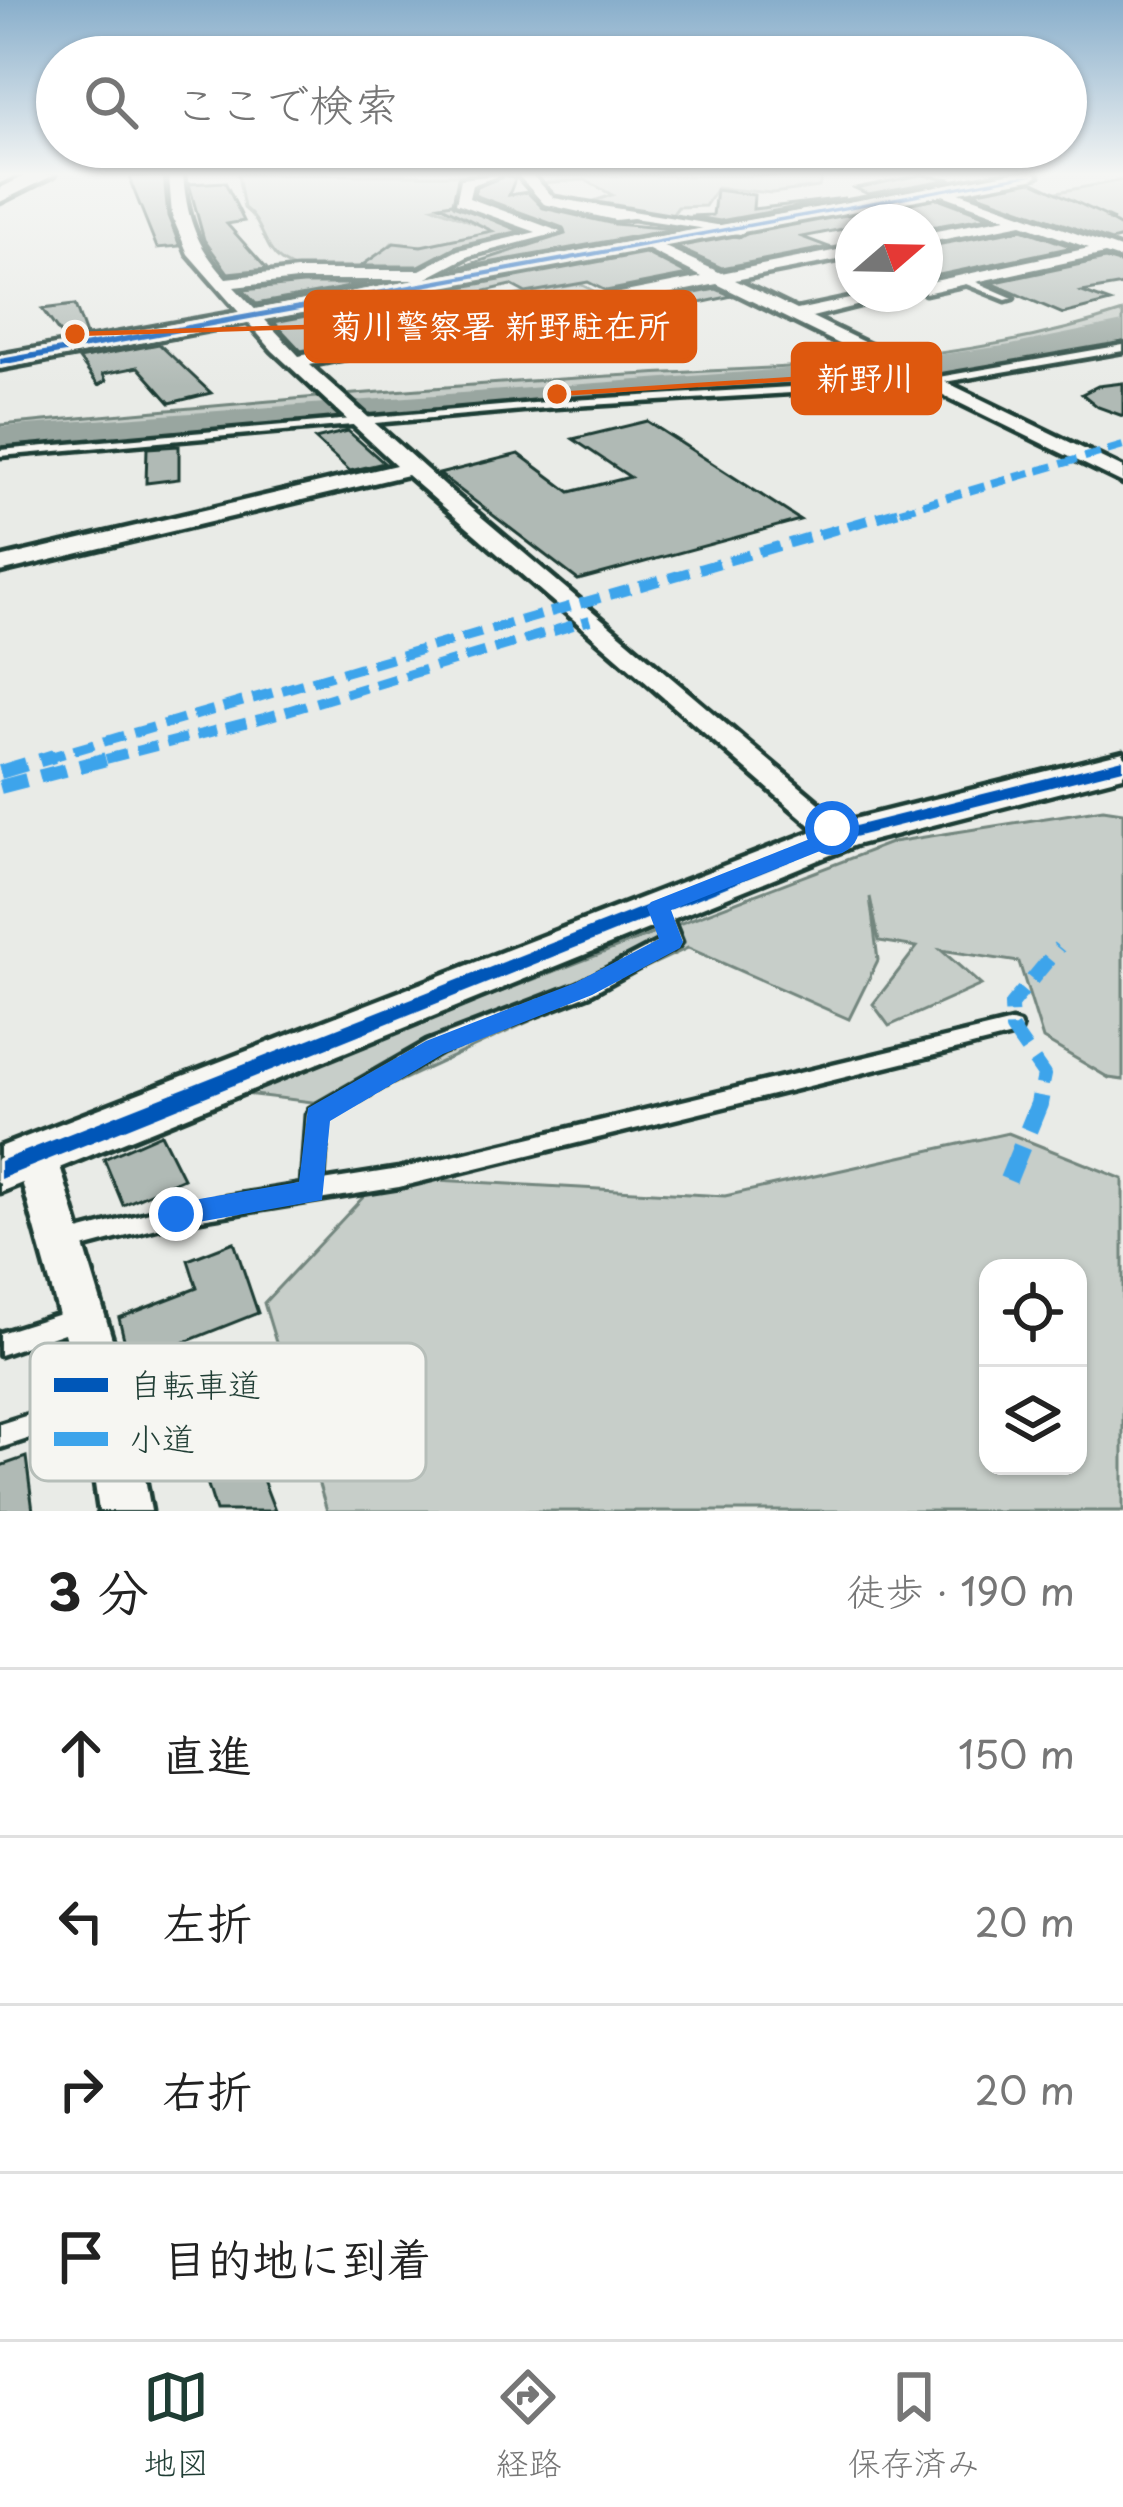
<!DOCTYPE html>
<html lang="ja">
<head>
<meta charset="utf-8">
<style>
	:root { --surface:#fff; --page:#f6f6f6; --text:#222; --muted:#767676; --line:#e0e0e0; --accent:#1f3d34 }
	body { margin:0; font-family:"Playpen Sans","Klee One",sans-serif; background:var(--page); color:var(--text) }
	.controls { position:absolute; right:36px; bottom:36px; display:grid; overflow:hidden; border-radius:24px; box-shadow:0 3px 9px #0004 }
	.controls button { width:108px; height:108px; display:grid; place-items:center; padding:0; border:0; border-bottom:3px solid var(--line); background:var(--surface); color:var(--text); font:60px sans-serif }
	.compass { position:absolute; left:835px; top:204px; width:108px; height:108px; border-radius:50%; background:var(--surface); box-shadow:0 3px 9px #0004; rotate:70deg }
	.stop { position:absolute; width:36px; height:36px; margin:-27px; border:9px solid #1a73e8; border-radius:50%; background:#fff }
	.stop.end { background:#1a73e8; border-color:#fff; box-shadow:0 3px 12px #0008 }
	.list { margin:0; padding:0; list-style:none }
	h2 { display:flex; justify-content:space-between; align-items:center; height:156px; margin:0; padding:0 48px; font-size:51px }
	h2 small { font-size:39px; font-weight:400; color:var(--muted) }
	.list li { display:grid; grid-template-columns:78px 1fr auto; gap:36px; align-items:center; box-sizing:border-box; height:168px; padding:0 48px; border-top:3px solid var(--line) }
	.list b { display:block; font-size:45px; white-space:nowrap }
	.list em { font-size:39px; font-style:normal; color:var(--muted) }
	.icon { flex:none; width:66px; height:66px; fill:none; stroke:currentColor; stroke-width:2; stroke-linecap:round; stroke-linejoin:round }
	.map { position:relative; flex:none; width:1123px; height:1511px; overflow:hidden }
	.search { position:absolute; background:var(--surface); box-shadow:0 3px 9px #0004; left:36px; right:36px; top:36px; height:132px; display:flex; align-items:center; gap:30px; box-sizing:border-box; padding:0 42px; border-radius:66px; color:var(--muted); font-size:45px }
	.sheet { height:828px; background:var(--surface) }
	nav { display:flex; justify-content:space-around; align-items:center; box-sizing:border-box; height:168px; border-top:3px solid var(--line); background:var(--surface); font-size:33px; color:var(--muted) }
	nav a { display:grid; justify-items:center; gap:6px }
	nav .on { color:var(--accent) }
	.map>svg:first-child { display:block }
</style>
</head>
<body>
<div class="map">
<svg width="1123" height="1511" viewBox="0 0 1123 1511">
	<rect width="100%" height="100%" fill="#e9ebe7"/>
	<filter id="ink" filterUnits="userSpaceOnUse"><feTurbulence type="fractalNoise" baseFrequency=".00833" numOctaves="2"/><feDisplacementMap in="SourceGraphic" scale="24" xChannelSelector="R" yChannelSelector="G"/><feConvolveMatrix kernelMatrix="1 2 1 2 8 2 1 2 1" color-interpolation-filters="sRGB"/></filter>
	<g filter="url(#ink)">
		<g fill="#c7cec9" stroke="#73867e" stroke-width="3" fill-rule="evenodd">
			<path d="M238 175H485L467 182 457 202 434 207 493 230 454 247 459 251 440 263 403 259 423 246 392 243 365 270C335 271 290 280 271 250 262 236 259 219 244 208Z"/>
			<path d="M531 175 562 176H822L819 187 772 193 717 188 705 206 678 207 670 218 582 205 612 195 585 180 540 183Z"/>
			<path d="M1123 180V235L1046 194Z"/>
			<path d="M580 284 607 298 493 318 472 303Z"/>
			<path d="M1123 312V347L1090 358 967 376 476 408 0 447V425C203 407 406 388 609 376 783 366 957 367 1123 312Z"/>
			<path d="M1103 809 1123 812V1080L1109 1078 1043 1039 1019 962 941 950 981 985 889 1026 873 1004 917 947 879 941 870 897 878 960 849 1019 688 948 346 1106 236 1093 893 842Z"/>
			<path d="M1008 1133 1123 1179V1511H327L264 1303 382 1177 725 1196ZM988 1268H1078V1466H988Z"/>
		</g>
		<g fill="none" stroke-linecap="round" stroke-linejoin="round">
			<path fill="#99a6a0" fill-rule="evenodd" d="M1123 322V340L1011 363 894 379 0 447V427L894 361 1011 345Z"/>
		</g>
		<g fill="#b0bab5" stroke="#1f3d34" stroke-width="3">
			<path d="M164 175 168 216 180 246 157 248 131 183V176Z"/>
			<path d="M504 175 515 179 509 195 527 192 543 208 614 224 675 229 455 269 565 234 563 228 474 195 476 188Z"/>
			<path d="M921 175 951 179 868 194 855 188Z"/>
			<path d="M1032 181 1114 220H1109L1123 228V238L1111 241 972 192Z"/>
			<path d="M225 182 244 221 227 224 267 269 228 273 204 240 189 184Z"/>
			<path d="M716 190 754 195 753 209 845 198 720 221 690 216 713 215Z"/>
			<path d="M938 198 989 217 925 228V222H853V227L802 237 829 247 722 268 676 247Z"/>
			<path d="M452 203 520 231 457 246 419 266H361L394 243 421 246 492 231 440 205Z"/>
			<path d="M1022 229 1073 247 925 278V247Z"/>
			<path d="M645 253 688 275 606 291 588 282 526 293 511 285 442 301 449 305 415 310 406 305 341 315 368 338 301 351 274 322Z"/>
			<path d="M1105 259 1123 264V285L1082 292 1110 302 1063 314 991 283Z"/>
			<path d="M366 284 256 304 243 290 303 284Z"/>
			<path d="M716 289 732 296 649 314 633 305Z"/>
			<path d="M75 305 86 335 64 339 42 309Z"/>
			<path d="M159 344 211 393 170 403 138 367 103 374 106 381 98 385 79 359Z"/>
			<path d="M1123 383V416L1098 407 1082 394 1098 386Z"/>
			<path d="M647 421 800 520 578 580 439 474 519 454 570 492 630 477 573 439Z"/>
			<path d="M348 431 384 463 350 471 315 439Z"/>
			<path d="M179 446V479L146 483 147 448Z"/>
			<path d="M161 1134 183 1178 123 1205 104 1159Z"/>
			<path d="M234 1242 258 1313 130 1364 119 1318 197 1288 188 1260Z"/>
			<path d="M234 1364 266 1454 255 1459 275 1511H216L178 1389Z"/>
			<path d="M26 1457 33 1511H0V1466Z"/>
		</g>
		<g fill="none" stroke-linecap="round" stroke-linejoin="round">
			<defs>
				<g id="lane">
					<path d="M961 278H967L1013 298 1006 300 961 282Z"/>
					<path d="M1123 345V351L927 385 556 407 0 456V450L556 401 927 379Z"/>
					<path d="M658 901 664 903 667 907 681 942 678 946 590 994 441 1052 327 1119 323 1181 399 1169 1012 1022 1019 1024 1021 1029 1019 1034 1012 1036 399 1187 176 1223 67 1252 59 1250 56 1243 59 1236 67 1234 176 1205 302 1185 307 1115 310 1109 427 1042 578 984 662 940 649 907 652 903Z"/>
					<path d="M79 1308 87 1311 91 1318 87 1325 0 1355V1333Z"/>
					<path d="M104 1391 113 1395 116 1403 113 1411 0 1448V1424Z"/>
				</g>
				<g id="street">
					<path d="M169 175H183C187 219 196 245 226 278L297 270H420L458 250 536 232 456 203 461 179 500 175 472 185 469 198 561 232 469 256 423 280H297L234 287 299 356 702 277 647 249 644 246 652 241 721 273 853 247V257L735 280 797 310 873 294H904L812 317 1123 468V483L717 284 310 365 446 487 857 835 841 845 830 842 407 475 0 572V558L396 465 273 351 188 254 172 216Z"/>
					<path d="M518 175H532L554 198 747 230 740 234 633 218 615 220 544 204Z"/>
					<path d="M945 187 1123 250V260L1105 254 925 293V283L1089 248 1022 224 925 243V233L1006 218 940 194Z"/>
					<path d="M36 1139 51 1144 57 1156 131 1402 151 1511H99L83 1402 15 1156 21 1144Z"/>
				</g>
				<g id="secondary">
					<path d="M1000 175H1038L0 369V355Z"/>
					<path d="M1123 752V776L855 845 0 1192V1147L826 826Z"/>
				</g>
				<path id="primary" d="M27 175H54L0 202V188Z"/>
			</defs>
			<use href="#lane" stroke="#1f3d34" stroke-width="9"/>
			<use href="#street" stroke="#1f3d34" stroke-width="9"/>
			<use href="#secondary" stroke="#1f3d34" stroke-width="9"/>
			<use href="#primary" stroke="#1f3d34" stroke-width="9"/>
			<use href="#lane" fill="#f6f6f2" fill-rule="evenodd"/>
			<use href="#street" fill="#f6f6f2" fill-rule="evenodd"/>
			<use href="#secondary" fill="#f6f6f2" fill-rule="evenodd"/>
			<use href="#primary" fill="#f6f6f2" fill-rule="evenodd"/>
			<path stroke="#3da4eb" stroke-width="8" stroke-dasharray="16 8" stroke-linecap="butt" d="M900 511 1123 446"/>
			<g stroke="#3da4eb" stroke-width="10" stroke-dasharray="21 10" stroke-linecap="butt">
				<path d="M44 759 910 508"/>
				<path d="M106 759 264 718 590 620"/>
			</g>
			<g stroke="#3da4eb" stroke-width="14" stroke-dasharray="27 14" stroke-linecap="butt">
				<path d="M0 772 54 756"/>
				<path d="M0 787 118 756"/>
				<path d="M1042 1085 1044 1075 1012 1029 1011 1005 1059 947"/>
			</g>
			<path stroke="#3da4eb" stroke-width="18" stroke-dasharray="36 18" stroke-linecap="butt" d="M1008 1180 1039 1104 1043 1082"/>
			<defs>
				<g id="cycleway">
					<path d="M1017 175H1033L0 365V359Z"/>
					<path d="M1123 759V769L846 839 0 1179V1161L835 831Z"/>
				</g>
			</defs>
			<use href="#cycleway" stroke="#f6f6f2" stroke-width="7"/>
			<use href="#cycleway" fill="#0057b8" fill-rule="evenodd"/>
		</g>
	</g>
	<linearGradient id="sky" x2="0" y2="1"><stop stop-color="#88aecb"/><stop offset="0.45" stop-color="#f5f6f4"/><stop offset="1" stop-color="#f5f6f4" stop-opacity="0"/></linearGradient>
	<rect width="1123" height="387" fill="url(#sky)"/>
	<path fill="#1a73e8" d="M832 822 848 830V840L671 910 683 942 680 948 592 995 443 1054 330 1121 322 1200 176 1226 166 1223 162 1214 166 1206 176 1203 299 1182 308 1108 426 1041 575 983 659 939 647 907 651 902 825 833 821 828Z"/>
	<rect x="30" y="1343" width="396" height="138" rx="18" fill="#f6f6f2" stroke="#b6beb9" stroke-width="3"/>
	<rect x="54" y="1378" width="54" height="14" fill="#0057b8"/>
	<rect x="54" y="1432" width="54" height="14" fill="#3da4eb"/>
	<g font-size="33" fill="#1f3d34">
		<text x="129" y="1397">自転車道</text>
		<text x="129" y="1451">小道</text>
	</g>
	<path fill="none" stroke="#de580e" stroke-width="4.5" d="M75 334L306 327M557 394L793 379"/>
	<g fill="#de580e" stroke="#f6f6f2" stroke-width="4.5">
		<circle cx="75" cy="334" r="12"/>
		<circle cx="557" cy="394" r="12"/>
	</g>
	<g fill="#de580e" stroke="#de580e" stroke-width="4.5">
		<rect x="306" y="292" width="389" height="69" rx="12"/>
		<rect x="793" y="344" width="147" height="69" rx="12"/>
	</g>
	<g font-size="33" text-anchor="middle" font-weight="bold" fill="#fff">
		<text x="500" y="338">菊川警察署 新野駐在所</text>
		<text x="866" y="390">新野川</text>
	</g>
</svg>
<div class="controls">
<button><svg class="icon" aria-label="locate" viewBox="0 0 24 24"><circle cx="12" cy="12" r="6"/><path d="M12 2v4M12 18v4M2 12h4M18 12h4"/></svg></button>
<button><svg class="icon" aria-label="layers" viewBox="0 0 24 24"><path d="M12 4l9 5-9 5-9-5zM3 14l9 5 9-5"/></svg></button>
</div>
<svg class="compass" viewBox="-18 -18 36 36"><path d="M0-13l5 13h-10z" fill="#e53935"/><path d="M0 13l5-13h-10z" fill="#767676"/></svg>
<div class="stop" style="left:832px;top:828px"></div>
<div class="stop end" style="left:176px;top:1214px"></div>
<div class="search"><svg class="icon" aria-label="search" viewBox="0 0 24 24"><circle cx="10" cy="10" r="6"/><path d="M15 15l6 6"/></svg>ここで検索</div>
</div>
<section class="sheet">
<h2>3 分<small>徒歩 · 190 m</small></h2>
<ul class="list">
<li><svg class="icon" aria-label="ahead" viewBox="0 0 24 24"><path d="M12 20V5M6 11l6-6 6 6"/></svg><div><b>直進</b></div><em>150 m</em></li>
<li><svg class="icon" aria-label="left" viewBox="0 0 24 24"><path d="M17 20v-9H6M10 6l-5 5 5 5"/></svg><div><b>左折</b></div><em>20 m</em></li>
<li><svg class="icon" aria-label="right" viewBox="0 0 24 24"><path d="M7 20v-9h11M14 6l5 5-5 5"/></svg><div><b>右折</b></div><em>20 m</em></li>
<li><svg class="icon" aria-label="arrive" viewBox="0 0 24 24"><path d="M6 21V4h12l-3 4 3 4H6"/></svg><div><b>目的地に到着</b></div></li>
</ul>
</section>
<nav>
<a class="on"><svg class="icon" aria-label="map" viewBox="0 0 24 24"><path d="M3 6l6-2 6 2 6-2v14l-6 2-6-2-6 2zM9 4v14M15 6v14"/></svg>地図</a>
<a><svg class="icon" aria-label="directions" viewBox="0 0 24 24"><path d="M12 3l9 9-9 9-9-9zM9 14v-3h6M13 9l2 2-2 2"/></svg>経路</a>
<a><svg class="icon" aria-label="saved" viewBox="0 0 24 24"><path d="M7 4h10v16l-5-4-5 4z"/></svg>保存済み</a>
</nav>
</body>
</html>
